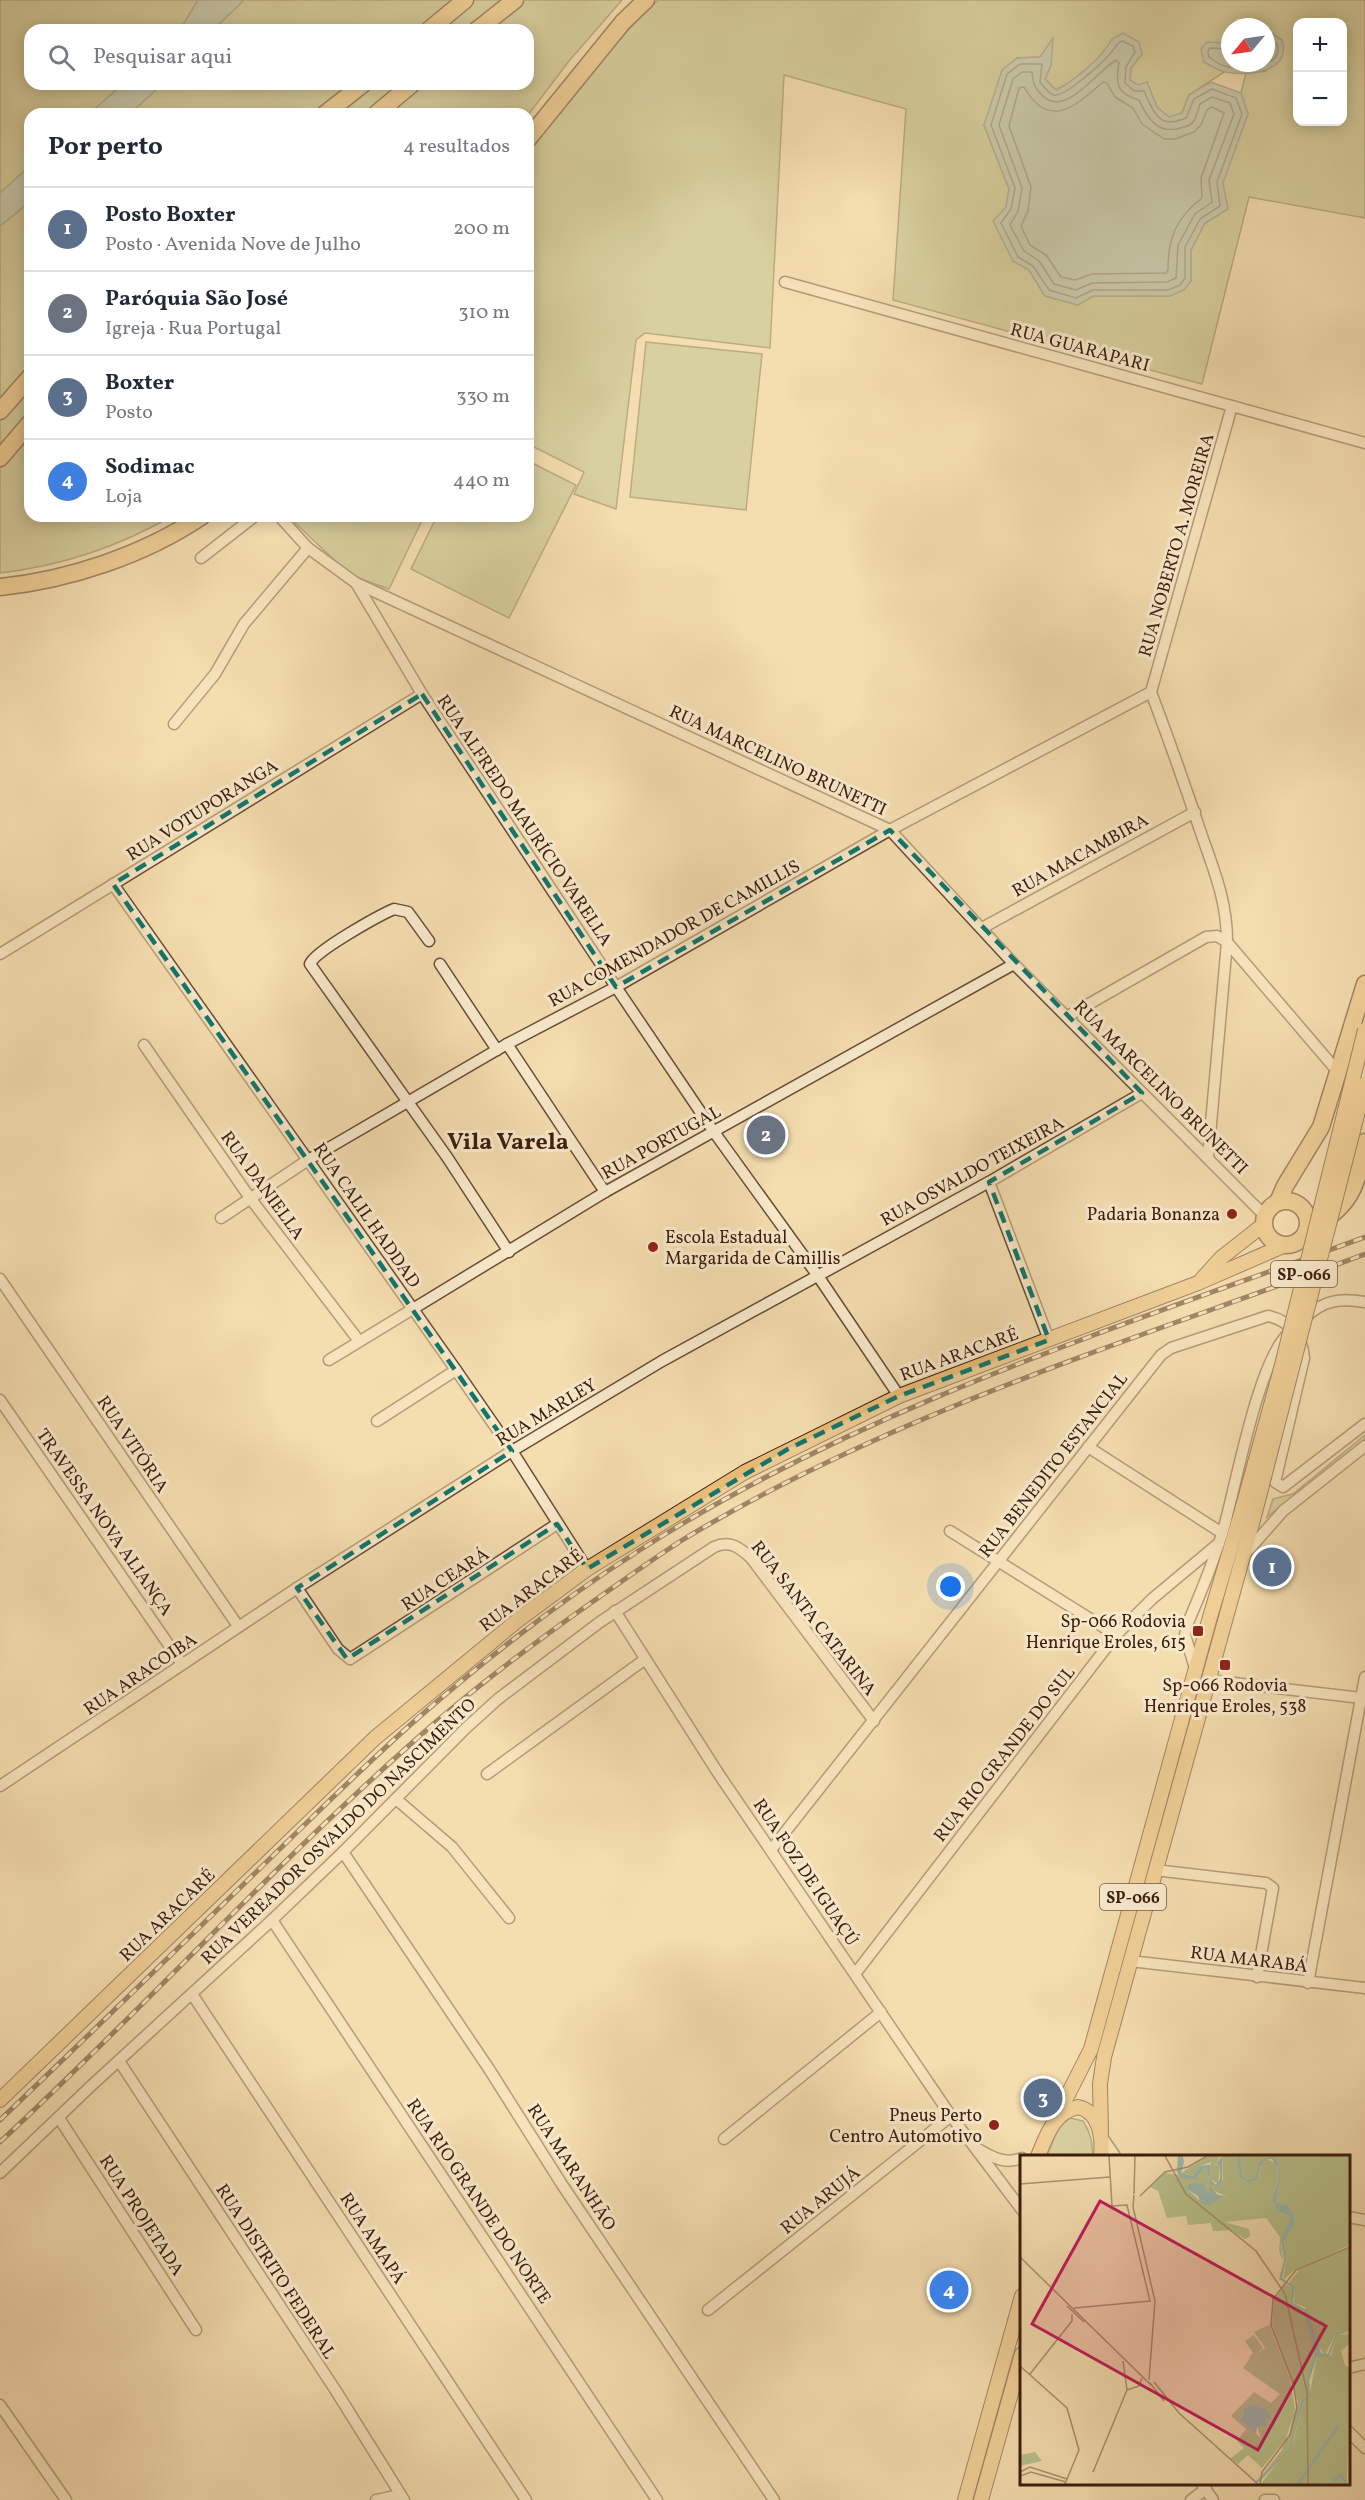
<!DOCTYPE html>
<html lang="pt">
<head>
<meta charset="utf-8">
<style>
	:root { --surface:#fff; --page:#f6f6f7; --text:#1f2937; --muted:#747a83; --line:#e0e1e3; --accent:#1a73e8 }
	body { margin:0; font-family:Vollkorn,serif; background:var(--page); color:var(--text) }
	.controls { position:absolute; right:18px; top:18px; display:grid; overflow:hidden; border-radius:12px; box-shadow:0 3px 15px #0003 }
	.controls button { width:54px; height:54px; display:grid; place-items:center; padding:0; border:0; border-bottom:2px solid var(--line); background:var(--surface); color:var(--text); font:30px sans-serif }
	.compass { position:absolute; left:1221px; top:18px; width:54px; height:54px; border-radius:50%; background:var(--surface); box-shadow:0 3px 15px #0003; rotate:241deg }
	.you { position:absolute; left:951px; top:1587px; width:21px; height:21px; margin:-15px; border:4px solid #fff; border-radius:50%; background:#1a73e8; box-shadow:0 0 0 9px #1a73e833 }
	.badge { display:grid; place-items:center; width:39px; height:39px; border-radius:50%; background:var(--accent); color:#fff; font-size:20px; font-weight:700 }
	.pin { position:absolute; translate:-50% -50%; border:3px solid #fff; box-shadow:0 2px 6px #0006 }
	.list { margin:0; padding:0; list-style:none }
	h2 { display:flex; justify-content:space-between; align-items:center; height:78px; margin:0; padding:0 24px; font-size:26px }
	h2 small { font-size:20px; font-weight:400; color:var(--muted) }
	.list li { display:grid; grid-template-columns:39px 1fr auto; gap:18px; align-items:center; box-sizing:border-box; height:84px; padding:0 24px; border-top:2px solid var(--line) }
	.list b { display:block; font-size:22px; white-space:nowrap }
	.list p { margin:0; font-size:20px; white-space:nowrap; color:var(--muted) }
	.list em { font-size:20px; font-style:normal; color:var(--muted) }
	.icon { flex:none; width:33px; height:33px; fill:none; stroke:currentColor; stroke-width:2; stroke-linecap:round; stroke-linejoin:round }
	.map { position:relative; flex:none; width:1365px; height:2500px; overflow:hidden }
	.search { position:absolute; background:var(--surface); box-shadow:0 3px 15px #0003; left:24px; top:24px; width:510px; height:66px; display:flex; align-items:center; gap:15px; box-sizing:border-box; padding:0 21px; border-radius:18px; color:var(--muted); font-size:22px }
	.panel { position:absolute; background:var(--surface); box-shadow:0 3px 15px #0003; left:24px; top:108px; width:510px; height:414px; border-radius:18px }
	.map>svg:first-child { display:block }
</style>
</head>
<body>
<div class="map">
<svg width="1365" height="2500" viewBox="0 0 1365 2500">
	<rect width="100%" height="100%" fill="#f4ddaf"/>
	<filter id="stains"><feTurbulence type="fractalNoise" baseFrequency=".00333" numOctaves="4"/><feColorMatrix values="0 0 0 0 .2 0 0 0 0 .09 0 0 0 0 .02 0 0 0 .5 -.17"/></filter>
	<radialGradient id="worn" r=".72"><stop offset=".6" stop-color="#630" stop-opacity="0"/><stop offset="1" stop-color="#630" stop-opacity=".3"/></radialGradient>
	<g fill="#b9c28d" stroke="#7a704e" stroke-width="1.5" fill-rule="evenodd">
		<path d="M0 0H198L180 30H30V84H123L89 114H30V166L0 193Z"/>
		<path d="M244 0H622L569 61 528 115 130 114 162 84H528V30H213Z"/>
		<path d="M658 0H1365V218L1249 197 1202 384 893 300 906 109 784 75 770 348 645 333 636 340 616 509 574 494 584 472 528 444V152L617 41ZM1298 22H1342V122H1298ZM1259 26 1266 27V30L1282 40 1266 71 1246 73 1241 93 1248 114 1222 183 1228 209 1205 223 1191 250V281L1170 296H1093L1078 305 1045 296 1029 270 1013 261 1006 207 1009 189 984 125 1017 58 1040 57 1051 65 1045 79 1056 90C1076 81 1102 59 1112 39L1142 54 1131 68 1130 80 1138 86 1147 83 1157 107 1169 118 1182 113 1189 95 1224 72 1204 62 1230 43V27Z"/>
		<path d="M30 202V516H172C120 546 60 566 0 573V226Z"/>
		<path d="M646 342 762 354 746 510 630 497Z"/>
		<path d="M528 461 576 485 509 618 411 569 437 516H528Z"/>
		<path d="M288 516H424L389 589 350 575Z"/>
		<path d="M1365 1435V1440L1267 1517 1273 1499 1293 1494Z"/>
		<path d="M1070 2118 1083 2121C1091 2133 1092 2142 1093 2156H1047C1053 2143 1057 2124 1070 2118Z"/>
	</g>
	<g fill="#9cbbb0" stroke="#767c6f" stroke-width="1.5">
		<path d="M198 0H244L213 30H180Z"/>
		<path d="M1266 30 1282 40C1291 73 1249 76 1225 72 1218 71 1210 65 1204 62L1201 49 1207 42 1230 43V63H1266Z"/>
		<path d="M1123 33 1139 42 1142 54 1131 68 1130 80 1138 85 1147 82 1157 107 1169 117 1182 113 1189 95 1211 82 1241 93 1248 114 1223 183 1228 209 1205 223 1191 250V281L1184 290 1170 296H1093L1078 305 1045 296 1029 270 1013 261 993 221 1006 207 1009 189 984 125 1002 70 1017 58 1040 57 1053 38 1051 65 1045 79 1056 90C1074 81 1103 57 1112 39Z"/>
		<path d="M123 84H162L130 114H89Z"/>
		<path d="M30 166V202L0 226V193Z"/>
	</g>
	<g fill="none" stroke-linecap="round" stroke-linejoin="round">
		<g stroke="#6c6c5f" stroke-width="1.5">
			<path d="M1122 41 1133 46 1135 52 1126 67 1125 83 1134 91H1144C1154 113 1159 130 1186 118L1194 99 1212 89 1236 98 1242 114 1217 182 1220 206 1200 219 1185 247V278L1180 285 1168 290H1093L1076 298 1049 290 1033 266 1018 257 1001 223 1011 209 1015 188 991 125 1007 74 1020 64H1042L1040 82C1043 86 1049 94 1054 95 1064 98 1102 63 1110 54 1115 49 1115 44 1122 41Z"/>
			<path d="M1230 49 1210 48 1208 51 1209 57C1213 60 1220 65 1225 66 1240 70 1285 68 1277 44L1266 37"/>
			<path d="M1116 60 1119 63C1115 84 1117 94 1139 100 1147 118 1158 135 1180 128 1185 127 1190 126 1193 122 1197 117 1198 110 1200 104L1212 97 1230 103 1234 114 1209 180 1212 202 1195 214 1178 245 1176 278 1167 282 1092 283 1076 290 1054 284 1039 261 1024 251 1010 225 1018 211 1022 188 999 125 1013 79 1022 72H1032C1033 83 1034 88 1043 96 1066 118 1097 71 1116 60Z"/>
			<path d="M1103 82 1107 83 1115 97 1133 108 1142 124 1164 139H1175L1194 132 1201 125 1207 110 1212 107 1224 113 1201 178 1202 198C1176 218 1168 238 1168 270L1166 273 1092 274 1075 280 1061 277 1046 255 1030 245 1021 226 1028 211 1031 187 1009 126 1019 88 1024 87C1049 131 1076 106 1103 82Z"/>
		</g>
		<defs>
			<g id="minor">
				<path d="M785 282 1365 443"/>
				<path d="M279 516 308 548 356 583 890 830 1014 964 1264 1215"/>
				<path d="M201 558 255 516"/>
				<path d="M356 583 422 694 616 987 714 1132 818 1276 899 1396"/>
				<path d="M1151 692C1169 740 1186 788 1202 836 1215 873 1227 902 1227 942L1208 1158"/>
				<path d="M1151 692 1232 406"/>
				<path d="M174 724 215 674 244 624 308 548"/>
				<path d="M113 884 456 1370 512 1451 587 1569"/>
				<path d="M982 928 1195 812"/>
				<path d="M429 941 408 912 394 909C378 916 315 951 310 964L447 1157 509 1252"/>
				<path d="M0 954 422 694"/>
				<path d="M440 964 497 1050"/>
				<path d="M1068 1016 1206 937 1217 936 1227 942 1338 1072"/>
				<path d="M507 1044 605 1192"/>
				<path d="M144 1045 250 1198 359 1341"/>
				<path d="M989 1182 1049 1340"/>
				<path d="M221 1218 308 1160 507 1044 616 987 890 830 1151 692"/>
				<path d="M0 1279 238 1626"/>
				<path d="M1305 1318C1323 1300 1340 1298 1365 1302"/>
				<path d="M329 1360 605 1192 1014 964"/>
				<path d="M0 1400 182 1664"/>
				<path d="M377 1421 456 1370"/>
				<path d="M1088 1447 1222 1533"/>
				<path d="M950 1531 1116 1635"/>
				<path d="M1246 1553 1283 1511 1365 1446"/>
				<path d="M297 1588 338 1649 350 1659 557 1524"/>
				<path d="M615 1611 718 1773 951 2116 1022 2210"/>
				<path d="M1195 1668 1185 1635 1187 1625C1200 1595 1213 1563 1223 1531 1236 1486 1258 1360 1289 1333"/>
				<path d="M1209 1680 1361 1698"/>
				<path d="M487 1774 644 1660"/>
				<path d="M0 1786 297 1588 512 1451 662 1361 989 1182 1142 1093"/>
				<path d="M396 1799 452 1847 509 1918"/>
				<path d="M771 1850 1161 1355 1171 1348 1268 1316C1289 1320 1303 1338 1304 1358L1275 1482 1283 1487 1365 1424"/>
				<path d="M343 1852 489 2069 561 2183 774 2500"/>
				<path d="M1155 1870 1266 1883 1273 1888 1257 1977"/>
				<path d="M272 1920 657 2500"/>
				<path d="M1130 1961 1365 1988"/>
				<path d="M855 1974 1116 1635 1152 1599 1219 1543"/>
				<path d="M1308 1983 1365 1677"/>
				<path d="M192 1994 526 2500"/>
				<path d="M119 2061 336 2391 404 2500"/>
				<path d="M59 2118 196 2330"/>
				<path d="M1102 2137 1115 2156"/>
				<path d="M724 2139 881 2012"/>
				<path d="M978 2149C992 2157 1005 2165 1022 2158"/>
				<path d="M0 2173 91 2086 272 1920 343 1852 466 1728 498 1699 600 1622 714 1547C730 1540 739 1547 751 1558L874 1721"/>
				<path d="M1348 2217 1365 2220"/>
				<path d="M708 2310 951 2116"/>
				<path d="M1348 2368 1365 2364"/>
				<path d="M0 2405 66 2500"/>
				<path d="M1348 2431 1365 2448"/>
				<path d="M1202 2484 1213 2500"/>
				<path d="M376 2500 400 2495"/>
				<path d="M1191 2500 1206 2489"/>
				<path d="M1265 2500H1274"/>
			</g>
			<g id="major">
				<path d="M1202 1279 1221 1258 1263 1225"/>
				<path d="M0 2100 375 1738 518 1620 587 1569 745 1472 899 1396 1198 1283 1283 1246"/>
				<path d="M1055 2120 1091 2049 1210 1617 1240 1517"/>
				<path d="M1101 2132 1100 2084 1104 2057 1253 1520"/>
				<path d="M1038 2156C1047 2135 1053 2113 1078 2107 1100 2112 1103 2138 1101 2156"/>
				<path d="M965 2500 1022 2296"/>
				<path d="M981 2500 1022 2354"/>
			</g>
			<g id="highway">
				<path d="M429 30 465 0"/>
				<path d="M477 30 515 0"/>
				<path d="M325 114 363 84"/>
				<path d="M376 114 412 84"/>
				<path d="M528 139 623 22 646 0"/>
				<path d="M0 411 30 377"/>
				<path d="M0 458 30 423"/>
				<path d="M0 587C69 580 144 555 202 516"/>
				<circle cx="1286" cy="1223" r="22"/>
				<path d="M1278 1202 1285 1186 1321 1127 1365 984"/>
				<path d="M1322 1221C1355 1201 1358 1177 1365 1142"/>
			</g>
		</defs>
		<use href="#minor" stroke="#6a4d36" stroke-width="13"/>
		<use href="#major" stroke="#3c1d0e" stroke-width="16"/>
		<use href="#highway" stroke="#3c1d0e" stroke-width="19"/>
		<use href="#minor" stroke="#f8e9cb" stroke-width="10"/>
		<use href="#major" stroke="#eabe78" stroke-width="14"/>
		<use href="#highway" stroke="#eabe78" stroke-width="16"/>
		<defs>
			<g id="rail">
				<path d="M0 2120C84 2040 167 1959 250 1878 306 1824 360 1769 418 1718 489 1656 564 1598 643 1548 865 1406 1120 1327 1365 1237"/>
				<path d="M0 2142C148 2005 284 1853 437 1721 487 1678 541 1638 595 1600 624 1580 654 1558 684 1539 896 1411 1135 1340 1365 1254"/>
			</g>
		</defs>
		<use href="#rail" stroke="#3c1d0e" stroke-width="5"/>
		<use href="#rail" stroke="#f8e9cb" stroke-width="3" stroke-dasharray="9" stroke-linecap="butt"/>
		<defs>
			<g id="major-bridge">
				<path d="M1240 1517 1282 1365 1365 1030"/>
				<path d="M1253 1520 1365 1084"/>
			</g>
		</defs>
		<use href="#major-bridge" stroke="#3c1d0e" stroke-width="16" stroke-linecap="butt"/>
		<use href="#major-bridge" stroke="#eabe78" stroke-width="14"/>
	</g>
	<path d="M0 0H1365V2500H0ZM422 694 616 987 890 830 1142 1093 989 1182 1049 1340 899 1396 788 1449 587 1569 557 1524 347 1659 297 1588 512 1451 113 884Z" fill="#f4ddaf" fill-opacity=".55" fill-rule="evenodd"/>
	<path fill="none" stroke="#0f766e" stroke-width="4.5" stroke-dasharray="12 8" stroke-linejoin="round" d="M422 694 616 987 890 830 1142 1093 989 1182 1049 1340 899 1396 788 1449 587 1569 557 1524 347 1659 297 1588 512 1451 113 884Z"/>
	<g fill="#8f2418" stroke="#f8e9cb" stroke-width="2">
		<circle cx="1232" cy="1214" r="6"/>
		<circle cx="653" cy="1247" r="6"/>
		<rect x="1192" y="1625" width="12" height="12" rx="3"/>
		<rect x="1219" y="1659" width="12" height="12" rx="3"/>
		<circle cx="994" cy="2125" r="6"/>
	</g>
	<g text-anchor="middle" stroke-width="6" stroke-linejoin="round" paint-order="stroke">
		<g fill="#f8e9cb" stroke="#745a47" stroke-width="1.5">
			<rect x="1271" y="1261" width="66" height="26" rx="4.5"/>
			<rect x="1100" y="1884" width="66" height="26" rx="4.5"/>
		</g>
		<g font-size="16" font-weight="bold" fill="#3c1d0e">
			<text x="1304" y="1280">SP-066</text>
			<text x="1133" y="1903">SP-066</text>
		</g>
		<g font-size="18" fill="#3c1d0e" stroke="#f8e9cb">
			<text transform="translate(1080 347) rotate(15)" y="6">RUA GUARAPARI</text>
			<text transform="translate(1176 545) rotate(-74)" y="6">RUA NOBERTO A. MOREIRA</text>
			<text transform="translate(778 760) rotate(25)" y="6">RUA MARCELINO BRUNETTI</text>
			<text transform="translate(202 810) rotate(-32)" y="6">RUA VOTUPORANGA</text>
			<text transform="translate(525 820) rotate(56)" y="6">RUA ALFREDO MAURÍCIO VARELLA</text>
			<text transform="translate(1080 855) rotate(-29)" y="6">RUA MACAMBIRA</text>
			<text transform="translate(674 933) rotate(-29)" y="6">RUA COMENDADOR DE CAMILLIS</text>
			<text transform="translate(1161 1087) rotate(45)" y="6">RUA MARCELINO BRUNETTI</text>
			<text transform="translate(661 1142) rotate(-29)" y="6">RUA PORTUGAL</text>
			<text transform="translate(972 1171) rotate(-29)" y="6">RUA OSVALDO TEIXEIRA</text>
			<text transform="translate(263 1185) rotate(54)" y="6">RUA DANIELLA</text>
			<text transform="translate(367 1215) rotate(55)" y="6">RUA CALIL HADDAD</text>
			<text transform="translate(959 1354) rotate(-20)" y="6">RUA ARACARÉ</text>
			<text transform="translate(546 1412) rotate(-31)" y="6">RUA MARLEY</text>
			<text transform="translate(133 1444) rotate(56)" y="6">RUA VITÓRIA</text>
			<text transform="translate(1053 1465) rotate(-52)" y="6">RUA BENEDITO ESTANCIAL</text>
			<text transform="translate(105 1522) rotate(55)" y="6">TRAVESSA NOVA ALIANÇA</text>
			<text transform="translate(445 1579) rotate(-33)" y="6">RUA CEARÁ</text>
			<text transform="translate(531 1590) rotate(-37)" y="6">RUA ARACARÉ</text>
			<text transform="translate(814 1618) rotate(52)" y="6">RUA SANTA CATARINA</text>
			<text transform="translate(140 1674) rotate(-34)" y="6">RUA ARACOIBA</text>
			<text transform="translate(1004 1754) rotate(-52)" y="6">RUA RIO GRANDE DO SUL</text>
			<text transform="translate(338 1831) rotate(-44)" y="6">RUA VEREADOR OSVALDO DO NASCIMENTO</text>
			<text transform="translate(806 1872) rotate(56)" y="6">RUA FOZ DE IGUAÇÚ</text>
			<text transform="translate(167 1915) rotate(-44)" y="6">RUA ARACARÉ</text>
			<text transform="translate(1249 1959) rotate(7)" y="6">RUA MARABÁ</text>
			<text transform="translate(572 2167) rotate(57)" y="6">RUA MARANHÃO</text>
			<text transform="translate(820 2200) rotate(-39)" y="6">RUA ARUJÁ</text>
			<text transform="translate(479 2201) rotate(56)" y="6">RUA RIO GRANDE DO NORTE</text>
			<text transform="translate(142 2215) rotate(57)" y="6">RUA PROJETADA</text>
			<text transform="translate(373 2238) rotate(57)" y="6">RUA AMAPÁ</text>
			<text transform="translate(276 2271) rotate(57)" y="6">RUA DISTRITO FEDERAL</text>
		</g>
		<g font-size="18" fill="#3c1d0e" stroke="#f8e9cb" text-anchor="end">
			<text x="1220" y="1220">Padaria Bonanza</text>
			<text x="665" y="1243" text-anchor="start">Escola Estadual<tspan x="665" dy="21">Margarida de Camillis</tspan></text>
			<text x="1186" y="1627">Sp-066 Rodovia<tspan x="1186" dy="21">Henrique Eroles, 615</tspan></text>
			<text x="1225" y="1691" text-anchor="middle">Sp-066 Rodovia<tspan x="1225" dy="21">Henrique Eroles, 538</tspan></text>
			<text x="982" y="2121">Pneus Perto<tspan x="982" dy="21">Centro Automotivo</tspan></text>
		</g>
		<g font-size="24" font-weight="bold" fill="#3c1d0e" stroke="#f8e9cb">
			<text x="508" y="1149">Vila Varela</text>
		</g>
	</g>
	<g transform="translate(1020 2155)">
		<rect width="330" height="330" fill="#f4ddaf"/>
		<path d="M188 1H200L196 9 191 7 196 10H200L198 29 190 24 191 7 180 11 175 21 161 18ZM202 1H216L220 23 227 27 239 22 240 12 247 4 255 8 259 23 252 45 257 55 270 63 261 90 263 106 259 96 260 82 246 63 205 67 229 74 230 81 225 84 211 75 193 76 191 68 168 70 166 61 147 63 138 36 130 32 145 18 178 22 186 10 189 26 194 32 203 25ZM182 28 188 39 194 36 206 41 196 46 179 45 166 33ZM220 1H330V90L272 117 263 125 267 102 264 87 274 70V60L268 50 256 47 261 23 257 5 245 3 236 22 227 25 223 22ZM330 93V176L316 178 305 200 295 187 285 152 274 148 275 132 269 128 280 114ZM265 130 272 133 273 151 281 152 286 159 295 199 289 224 290 241 281 246 273 281V288L283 248 289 243 297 201H311L317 180 330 179V188L321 196 325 210 330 213 327 329H241L263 300 241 322 262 295 278 247 252 172 254 145ZM249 170 269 219 275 254 269 280 242 313 228 300 218 309 210 304 224 293 217 286 226 274 211 261 234 237 251 248 260 239 223 213 230 203 244 213 229 202 233 198 225 186 234 180 243 193 235 200 245 193 234 177ZM237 252 250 259 249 264 245 262 246 269 237 271 241 284 221 262 225 255ZM15 297 22 306 0 311V300Z" fill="#b9c28d" fill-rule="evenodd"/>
		<path d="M158 1H163L164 7 161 18 173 21 180 11 196 9 202 1V27L197 32 190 29 186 11 176 24 161 23 157 17ZM191 8 200 10V24L196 30 190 24ZM216 1H220L223 22 227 25 236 22 238 8 245 3 253 2 257 5 261 23 256 47 268 50 274 60V70L264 87 267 102 262 123 275 132 273 148 287 155 301 198 308 199 316 178 330 176 317 180 309 202 297 201 289 226 290 242 283 248 271 293 240 326 233 329 270 293 281 246 289 241 287 225 295 199 284 156 271 149 272 133 259 124 264 105 261 86 270 63 257 55 252 45 259 23 257 13 252 4H247L240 12 238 24 227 27 220 23ZM183 28 188 39 190 32 198 40 206 41 188 50 181 49 178 41 165 33 170 29ZM232 250 246 254 250 260V265L245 263 247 271H237L236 279 221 264 225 254Z" fill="#9cbbb0" fill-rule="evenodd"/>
		<path fill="none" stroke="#9cbbb0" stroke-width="3" d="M313 327 321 320 326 329M278 329 319 270"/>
		<path fill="none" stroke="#aa906f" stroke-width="1.5" d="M145 1 166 39 236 96 265 139 287 237 288 329M0 29 90 22M114 39 115 1M114 40 113 52 135 146 129 225M120 41 145 17 168 12 187 1M0 102 131 230M47 151 64 167M54 153 130 146 107 50 92 51 89 1M0 211 47 253 59 295 45 329M10 219 52 166V159M134 227 159 258 238 329M130 228 144 246M107 235 119 231 122 223M0 317 10 312 47 324M73 317 107 235 103 206M0 321 11 317 46 327M240 329 242 317 270 280 277 253 273 227 251 171 253 144 276 115 330 92"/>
		<path fill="#c2185b" fill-opacity="0.15" stroke="#c2185b" stroke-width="3" d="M80 46 306 171 238 295 12 169Z"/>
		<rect width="330" height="330" fill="none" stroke="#3c1d0e" stroke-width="3"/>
	</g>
	<rect width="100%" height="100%" filter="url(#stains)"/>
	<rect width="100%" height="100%" fill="url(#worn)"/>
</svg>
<div class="controls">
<button>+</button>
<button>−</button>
</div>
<svg class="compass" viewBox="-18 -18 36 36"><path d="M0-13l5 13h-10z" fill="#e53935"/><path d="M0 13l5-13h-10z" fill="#747a83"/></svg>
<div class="you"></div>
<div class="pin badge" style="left:1272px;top:1567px;background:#5c6f8a">1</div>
<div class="pin badge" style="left:766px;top:1135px;background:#6b7280">2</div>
<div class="pin badge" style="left:1043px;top:2098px;background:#5c6f8a">3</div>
<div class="pin badge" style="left:949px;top:2290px;background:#3f7fe0">4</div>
<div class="search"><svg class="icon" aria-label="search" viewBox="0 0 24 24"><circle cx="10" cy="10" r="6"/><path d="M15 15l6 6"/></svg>Pesquisar aqui</div>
<section class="panel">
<h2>Por perto<small>4 resultados</small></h2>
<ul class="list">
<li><span class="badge" style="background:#5c6f8a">1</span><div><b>Posto Boxter</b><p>Posto · Avenida Nove de Julho</p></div><em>200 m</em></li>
<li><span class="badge" style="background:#6b7280">2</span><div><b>Paróquia São José</b><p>Igreja · Rua Portugal</p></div><em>310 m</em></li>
<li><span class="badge" style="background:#5c6f8a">3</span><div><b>Boxter</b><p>Posto</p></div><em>330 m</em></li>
<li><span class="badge" style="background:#3f7fe0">4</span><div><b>Sodimac</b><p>Loja</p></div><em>440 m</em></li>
</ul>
</section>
</div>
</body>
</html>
